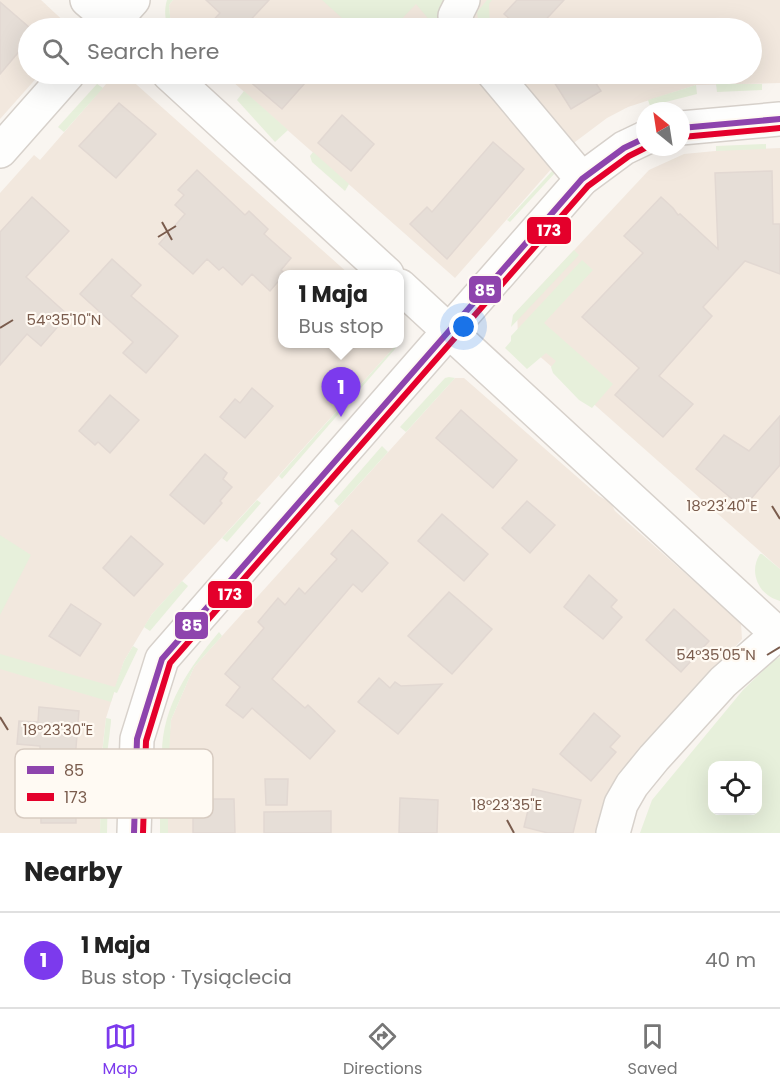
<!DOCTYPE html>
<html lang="en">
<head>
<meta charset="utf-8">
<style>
	:root { --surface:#fff; --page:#f6f6f6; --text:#222; --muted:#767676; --line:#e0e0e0; --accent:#7c3aed }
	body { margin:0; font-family:Poppins,sans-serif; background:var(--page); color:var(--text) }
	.controls { position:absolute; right:18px; bottom:18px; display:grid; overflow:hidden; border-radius:12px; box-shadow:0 6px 24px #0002 }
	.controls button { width:54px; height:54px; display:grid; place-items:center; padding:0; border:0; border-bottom:2px solid var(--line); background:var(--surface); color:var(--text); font:30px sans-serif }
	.compass { position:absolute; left:636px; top:102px; width:54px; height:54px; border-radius:50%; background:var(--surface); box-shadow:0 6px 24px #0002; rotate:330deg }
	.you { position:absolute; left:464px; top:327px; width:21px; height:21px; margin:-15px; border:4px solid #fff; border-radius:50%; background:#1a73e8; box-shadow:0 0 0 9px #1a73e833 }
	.badge { display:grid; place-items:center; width:39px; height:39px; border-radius:50%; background:var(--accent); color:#fff; font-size:20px; font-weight:700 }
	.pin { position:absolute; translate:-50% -50px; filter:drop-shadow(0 2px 3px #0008) }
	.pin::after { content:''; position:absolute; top:32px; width:21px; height:18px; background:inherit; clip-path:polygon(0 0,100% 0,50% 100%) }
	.popup { position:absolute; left:278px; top:270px; width:126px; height:78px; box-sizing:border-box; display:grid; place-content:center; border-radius:12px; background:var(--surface); filter:drop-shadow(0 2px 4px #0005); font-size:20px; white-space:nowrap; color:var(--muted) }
	.popup b { font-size:22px; color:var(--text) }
	.popup::after { content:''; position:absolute; left:50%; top:100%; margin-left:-12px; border:12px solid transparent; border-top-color:var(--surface) }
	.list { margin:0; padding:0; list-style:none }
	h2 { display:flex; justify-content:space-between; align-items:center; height:78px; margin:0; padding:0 24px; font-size:26px }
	h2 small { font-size:20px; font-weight:400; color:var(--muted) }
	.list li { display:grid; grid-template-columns:39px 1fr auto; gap:18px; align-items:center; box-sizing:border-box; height:96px; padding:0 24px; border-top:2px solid var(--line) }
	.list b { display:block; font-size:22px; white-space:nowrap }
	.list p { margin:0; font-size:20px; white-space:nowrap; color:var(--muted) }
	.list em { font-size:20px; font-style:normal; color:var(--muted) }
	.icon { flex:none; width:33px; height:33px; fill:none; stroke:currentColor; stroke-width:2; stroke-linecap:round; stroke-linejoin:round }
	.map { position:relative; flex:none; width:780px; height:833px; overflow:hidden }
	.search { position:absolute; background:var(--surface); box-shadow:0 6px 24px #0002; left:18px; right:18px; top:18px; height:66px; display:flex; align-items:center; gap:15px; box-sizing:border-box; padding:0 21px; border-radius:33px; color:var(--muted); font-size:22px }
	.sheet { height:174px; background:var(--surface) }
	nav { display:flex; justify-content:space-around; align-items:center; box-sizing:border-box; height:84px; border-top:2px solid var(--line); background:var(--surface); font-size:16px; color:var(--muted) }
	nav a { display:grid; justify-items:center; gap:3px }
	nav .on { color:var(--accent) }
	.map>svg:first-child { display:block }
</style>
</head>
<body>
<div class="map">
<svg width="780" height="833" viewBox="0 0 780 833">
	<rect width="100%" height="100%" fill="#f9f5f0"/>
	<g fill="#f2e8de">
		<path d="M0 0H41L71 28H28V74H40L0 119Z"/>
		<path d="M173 0H780V83L696 85 628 107 607 118 575 142 455 278 224 74H752V28H174L171 27 169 5Z"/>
		<path d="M113 76 128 77 349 274H282V344H397L271 484 152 614 124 661 106 718 101 761 100 833H0V193L34 155 40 160Z"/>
		<path d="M780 148V569L518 337 517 311 649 170 684 154 726 150Z"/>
		<path d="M455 378H464L599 496 611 503 615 511 741 623 742 639 656 738 600 833H168L167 767 171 720 194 667Z"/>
	</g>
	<g fill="#e7f0db" fill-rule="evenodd">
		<path d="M167 0H173L169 5 171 26 174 28H168C165 19 164 9 167 0Z"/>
		<path d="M322 0H444L441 10 450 28H436L416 4 393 28H353Z"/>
		<path d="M487 0H492L489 4 490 28H479L477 12Z"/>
		<path d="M97 84 103 88 64 132 58 127Z"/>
		<path d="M716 84H762V90L717 92Z"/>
		<path d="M696 85 697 94 650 106 648 100Z"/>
		<path d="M244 91 288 130 275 142 237 100Z"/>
		<path d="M766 144V149L716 151V146Z"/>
		<path d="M313 152 349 184 345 191 312 162 310 156Z"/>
		<path d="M553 170 555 173 510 222 507 220Z"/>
		<path d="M574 250 579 255 511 327 513 315Z"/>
		<path d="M582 260 593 270 544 323 613 384 592 408 579 400 553 373 551 367 556 361 546 353 527 369 505 348 511 341V336Z"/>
		<path d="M405 335 401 342 282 479 279 476 397 344H400Z"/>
		<path d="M449 377 455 378 406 432 400 427 445 378Z"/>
		<path d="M382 446 388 452 339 506 334 501Z"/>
		<path d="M257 500 261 503 227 542 222 538Z"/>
		<path d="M0 535 31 555 0 615Z"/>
		<path d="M760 554H762L780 569V601C759 596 748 572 760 554Z"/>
		<path d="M182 581 188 586 150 631 144 627 152 614Z"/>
		<path d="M219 632 222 636 194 667 171 720 169 754H162C162 706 189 668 219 632Z"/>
		<path d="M133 646 138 649 117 693 114 692 111 702 0 669V654L115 687 124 661Z"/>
		<path d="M780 657V833H640L652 800 743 690 774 660ZM712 766H758V810H712Z"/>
		<path d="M106 718 111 719V722L106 763H101Z"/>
		<path d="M101 786H108L107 833H100Z"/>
		<rect x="160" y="801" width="8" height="32"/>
	</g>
	<g fill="#e6ded7" stroke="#e2d8d2" stroke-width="1.5">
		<path d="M206 0H269L243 28H206L220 13Z"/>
		<path d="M517 0H564L538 28H520L504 14Z"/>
		<path d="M0 2 30 28H28V41L0 74Z"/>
		<path d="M241 74H313L282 109Z"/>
		<path d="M549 74H590L601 91 571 109Z"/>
		<path d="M119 103 156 134 116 178 79 146Z"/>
		<path d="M342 115 374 144 351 171 318 143Z"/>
		<path d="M493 142 524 169 447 259 410 224 427 207 432 212Z"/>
		<path d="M197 170 245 215 249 211 268 229 264 234 291 258 281 270 285 274H282V277L270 291 252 274 242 285 223 267 219 270 207 259 193 274 159 244 185 214 175 205 184 195 178 190Z"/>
		<path d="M772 171 773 224H780V274L745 261 703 307 712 316 659 376 693 404 663 437 615 395 639 368 582 317 643 253 624 236 661 197 673 208 678 215 680 214 718 249 715 173Z"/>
		<path d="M32 197 69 231 26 277 68 315 41 346 27 334 0 365V232Z"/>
		<path d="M112 259 141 285 131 296 178 336 146 373 123 353 133 342 80 294Z"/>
		<path d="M252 388 273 406 245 438 220 417 235 399 240 403Z"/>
		<path d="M110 395 139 420 110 453 98 442 95 445 79 431Z"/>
		<path d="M461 410 517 460 493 488 436 438Z"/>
		<path d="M780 416V465L743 508 696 469 724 435 749 451Z"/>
		<path d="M205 454 227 473 223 479 232 487 220 501 222 503 204 524 170 495Z"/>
		<path d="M527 501 555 525 530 553 502 528Z"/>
		<path d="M442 514 488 554 464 581 418 541Z"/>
		<path d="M352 530 388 563 362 592 353 584 272 679 305 708 308 705 335 731 310 759 252 708 243 718 226 705 240 687 225 674 264 628 258 622 278 598 285 605 299 588 305 594 337 559 331 554Z"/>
		<path d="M131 536 163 564 134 596 103 568Z"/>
		<path d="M589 575 617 600 611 607 622 617 603 639 564 607Z"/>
		<path d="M449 592 492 629 452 674 408 636Z"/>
		<path d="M71 604 101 624 80 656 49 636Z"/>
		<path d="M674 609 709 641 681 672 646 640Z"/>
		<path d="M379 678 390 688 395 682 401 686 442 684 398 734 358 702Z"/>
		<path d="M39 707 79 711 73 784H76V823H41L40 746 17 744 19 721 38 722Z"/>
		<path d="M594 713 620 736 610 747 616 752 591 781 560 754Z"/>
		<path d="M265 779H288L287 805H266Z"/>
		<path d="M533 789 581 800 573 833H548L524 827Z"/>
		<path d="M400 798 438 800 437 833H399Z"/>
		<path d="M193 799H234L235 833H193Z"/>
		<path d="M331 811V833H264V812Z"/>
	</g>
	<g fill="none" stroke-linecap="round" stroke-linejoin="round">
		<defs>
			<g id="minor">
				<path d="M87 0 120 28"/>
				<path d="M108 28 133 0"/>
				<path d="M459 28 455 16 463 0"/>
				<path d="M169 74 387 274"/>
				<path d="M494 74 582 179"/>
				<path d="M681 128 780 119"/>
				<path d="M0 151 68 74"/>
				<path d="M400 286 780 636"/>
				<path d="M134 833 137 739 162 659 582 179 624 148 645 138"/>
				<path d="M613 833 621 804 632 785 654 758 723 682 780 632"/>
			</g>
		</defs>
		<use href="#minor" stroke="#d7d1cb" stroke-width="36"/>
		<use href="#minor" stroke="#fefefd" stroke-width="33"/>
		<defs>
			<g id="bus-1">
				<path d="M681 128 780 119"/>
				<path d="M134 833 137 739 162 659 582 179 624 148 645 138"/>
			</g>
			<g id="bus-2">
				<path d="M682 137 780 128"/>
				<path d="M143 833 146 741 170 663 588 186 629 156 647 147"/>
			</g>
		</defs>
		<use href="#bus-1" stroke="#fffaf3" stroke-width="10"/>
		<use href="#bus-2" stroke="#fffaf3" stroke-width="10"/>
		<use href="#bus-1" stroke="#8e44ad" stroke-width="6"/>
		<use href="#bus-2" stroke="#e4002b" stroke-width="6"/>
	</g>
	<path fill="none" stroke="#7a5c4d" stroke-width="2" d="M162 222 172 240M158 237 176 226M0 328 13 320M772 506 780 519M767 655 780 647M0 717 8 730M507 820 514 833"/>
	<rect x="15" y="749" width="198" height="69" rx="9" fill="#fffaf3" stroke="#d7cbc1" stroke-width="1.5"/>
	<rect x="27" y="766" width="27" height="8" fill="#8e44ad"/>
	<rect x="27" y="793" width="27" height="8" fill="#e4002b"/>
	<g font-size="16" fill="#7a5c4d">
		<text x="64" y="776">85</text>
		<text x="64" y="803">173</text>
	</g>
	<g font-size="15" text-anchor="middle" fill="#7a5c4d" stroke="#fffaf3" stroke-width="4.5" stroke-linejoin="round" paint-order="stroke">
		<text x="64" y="325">54°35'10"N</text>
		<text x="722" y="511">18°23'40"E</text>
		<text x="716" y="660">54°35'05"N</text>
		<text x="58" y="735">18°23'30"E</text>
		<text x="507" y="810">18°23'35"E</text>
	</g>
	<g stroke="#fffaf3" stroke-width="2">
		<rect x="526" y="216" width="46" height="29" rx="6" fill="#e4002b"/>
		<rect x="468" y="275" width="34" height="29" rx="6" fill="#8e44ad"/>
		<rect x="207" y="580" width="46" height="29" rx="6" fill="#e4002b"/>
		<rect x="174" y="611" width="35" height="29" rx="6" fill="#8e44ad"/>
	</g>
	<g font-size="16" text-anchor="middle" font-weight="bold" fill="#fff">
		<text x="549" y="236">173</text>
		<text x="485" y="296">85</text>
		<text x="230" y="600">173</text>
		<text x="192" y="631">85</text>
	</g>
</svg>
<div class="controls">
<button><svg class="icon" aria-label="locate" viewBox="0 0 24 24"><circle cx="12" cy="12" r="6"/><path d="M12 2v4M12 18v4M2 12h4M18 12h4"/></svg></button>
</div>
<svg class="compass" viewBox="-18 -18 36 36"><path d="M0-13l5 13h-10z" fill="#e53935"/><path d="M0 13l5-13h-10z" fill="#767676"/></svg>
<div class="you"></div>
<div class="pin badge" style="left:341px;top:417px">1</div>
<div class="popup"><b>1 Maja</b>Bus stop</div>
<div class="search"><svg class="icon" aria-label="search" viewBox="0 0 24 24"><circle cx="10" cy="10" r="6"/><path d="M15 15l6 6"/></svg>Search here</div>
</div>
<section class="sheet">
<h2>Nearby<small></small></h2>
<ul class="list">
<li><span class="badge">1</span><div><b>1 Maja</b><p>Bus stop · Tysiąclecia</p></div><em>40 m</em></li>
</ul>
</section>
<nav>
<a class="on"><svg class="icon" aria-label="map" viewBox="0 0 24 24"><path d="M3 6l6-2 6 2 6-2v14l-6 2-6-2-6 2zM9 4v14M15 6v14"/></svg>Map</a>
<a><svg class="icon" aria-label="directions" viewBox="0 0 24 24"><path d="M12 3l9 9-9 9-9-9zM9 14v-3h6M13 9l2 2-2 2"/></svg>Directions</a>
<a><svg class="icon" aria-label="saved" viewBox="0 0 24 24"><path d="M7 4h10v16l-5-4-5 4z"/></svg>Saved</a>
</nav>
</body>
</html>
